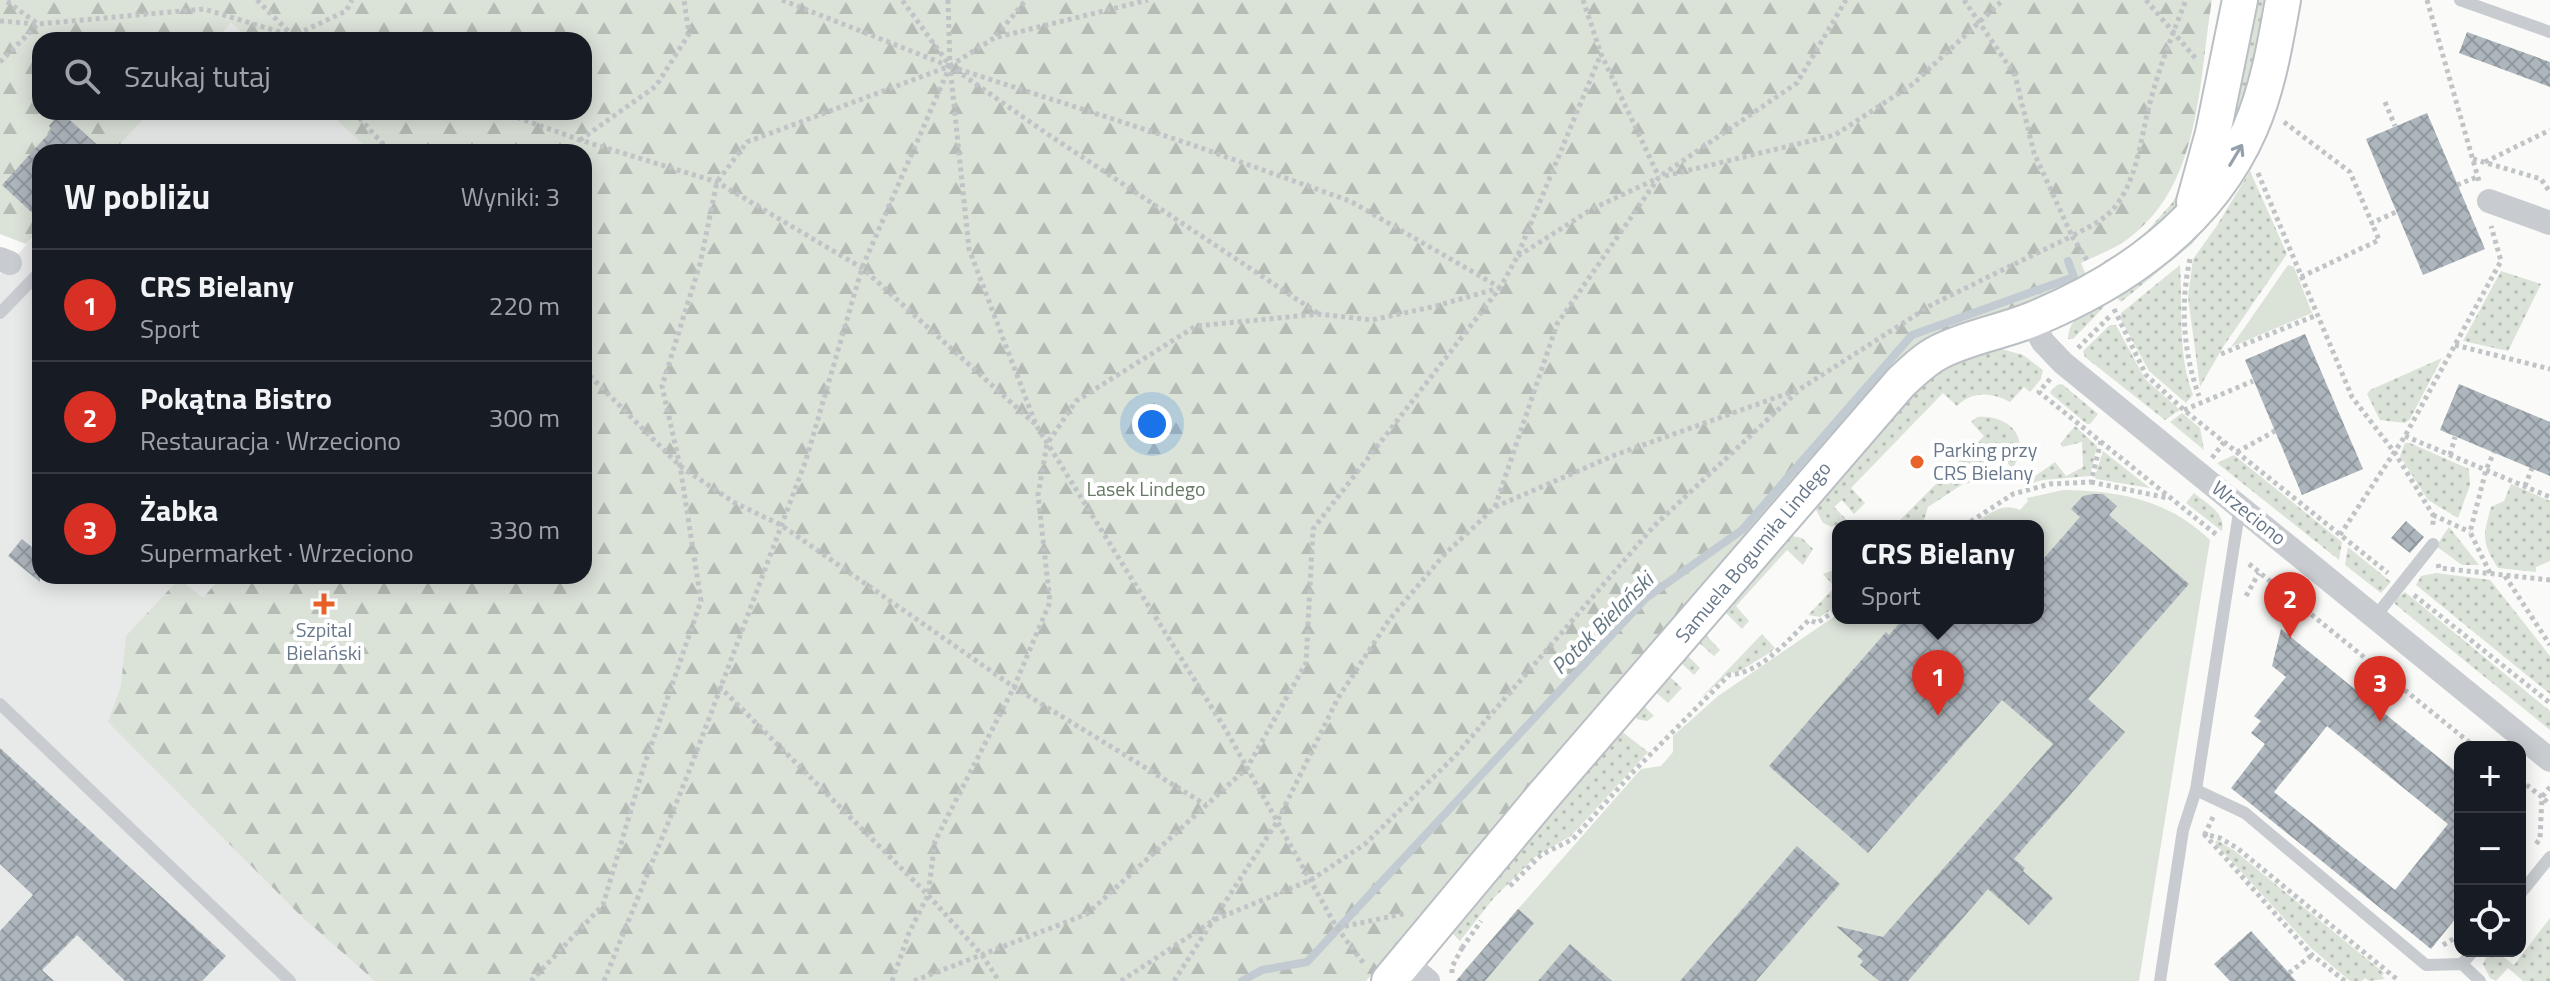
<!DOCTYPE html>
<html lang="pl">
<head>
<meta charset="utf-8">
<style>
	:root { --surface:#171b24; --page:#242831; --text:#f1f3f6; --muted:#9ea1a6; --line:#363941; --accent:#d93025 }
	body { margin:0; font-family:"Titillium Web",sans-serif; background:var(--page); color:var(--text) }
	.controls { position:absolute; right:24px; bottom:24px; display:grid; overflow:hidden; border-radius:16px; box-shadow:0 4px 20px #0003 }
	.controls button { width:72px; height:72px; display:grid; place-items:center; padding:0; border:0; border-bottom:2px solid var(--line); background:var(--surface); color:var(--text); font:40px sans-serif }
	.you { position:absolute; left:1152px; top:424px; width:28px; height:28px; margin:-20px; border:6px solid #fff; border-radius:50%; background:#1a73e8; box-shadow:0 0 0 12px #1a73e833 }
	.badge { display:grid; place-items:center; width:52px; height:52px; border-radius:50%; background:var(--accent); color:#fff; font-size:26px; font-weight:700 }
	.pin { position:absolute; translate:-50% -66px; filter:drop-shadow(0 2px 4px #0008) }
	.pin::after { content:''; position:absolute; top:42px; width:28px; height:24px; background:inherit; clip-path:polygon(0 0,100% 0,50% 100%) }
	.popup { position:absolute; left:1832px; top:520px; width:212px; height:104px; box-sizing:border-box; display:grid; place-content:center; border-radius:16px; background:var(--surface); filter:drop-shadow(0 2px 6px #0005); font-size:26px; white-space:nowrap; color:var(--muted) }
	.popup b { font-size:30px; color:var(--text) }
	.popup::after { content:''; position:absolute; left:50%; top:100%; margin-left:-16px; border:16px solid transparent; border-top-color:var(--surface) }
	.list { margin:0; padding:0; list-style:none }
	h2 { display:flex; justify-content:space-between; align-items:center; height:104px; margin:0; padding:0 32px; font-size:34px }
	h2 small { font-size:26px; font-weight:400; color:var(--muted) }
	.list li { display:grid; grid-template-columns:52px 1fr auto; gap:24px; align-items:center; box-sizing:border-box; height:112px; padding:0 32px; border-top:2px solid var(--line) }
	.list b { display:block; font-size:30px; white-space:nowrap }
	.list p { margin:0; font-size:26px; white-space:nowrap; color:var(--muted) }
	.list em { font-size:26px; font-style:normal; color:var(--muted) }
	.icon { flex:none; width:44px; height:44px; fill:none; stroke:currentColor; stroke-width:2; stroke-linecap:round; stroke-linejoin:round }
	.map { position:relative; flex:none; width:2550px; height:981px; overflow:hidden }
	.search { position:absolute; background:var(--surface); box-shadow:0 4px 20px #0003; left:32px; top:32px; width:560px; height:88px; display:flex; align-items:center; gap:20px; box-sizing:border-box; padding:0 28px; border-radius:24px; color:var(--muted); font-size:30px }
	.panel { position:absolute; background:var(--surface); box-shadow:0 4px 20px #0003; left:32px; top:144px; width:560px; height:440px; border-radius:24px }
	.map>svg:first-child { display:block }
</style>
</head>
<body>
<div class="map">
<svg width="2550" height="981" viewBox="0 0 2550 981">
	<defs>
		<pattern id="grass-dots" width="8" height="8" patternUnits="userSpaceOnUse" patternTransform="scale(2)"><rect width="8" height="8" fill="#dbe2d8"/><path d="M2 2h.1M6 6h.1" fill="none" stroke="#b5bcb5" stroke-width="1.8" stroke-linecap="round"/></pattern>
		<pattern id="forest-firs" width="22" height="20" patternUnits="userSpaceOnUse" patternTransform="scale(2)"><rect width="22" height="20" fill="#dbe2d8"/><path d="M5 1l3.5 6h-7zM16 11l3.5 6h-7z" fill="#b5bcb5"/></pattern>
		<pattern id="building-cross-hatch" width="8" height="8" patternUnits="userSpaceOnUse" patternTransform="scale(2)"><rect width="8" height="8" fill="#aeb6bd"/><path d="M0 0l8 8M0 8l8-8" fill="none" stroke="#91999f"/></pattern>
	</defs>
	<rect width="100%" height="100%" fill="#fafaf8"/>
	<g fill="#e8e9e9">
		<path d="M231 23 250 40H216Z"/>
		<path d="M150 112H328L371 152H113Z"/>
		<path d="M40 230V576H584L677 631 517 981H0V274Z"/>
	</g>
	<g fill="url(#grass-dots)">
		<path d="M2253 0H2270L2262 40 2241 110 2236 119 2233 113Z"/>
		<path d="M2210 63H2212L2184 194 2164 223 2107 270 2104 261 2129 248 2149 229 2172 203 2188 176Z"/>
		<path d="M2257 140 2223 207 2191 245 2121 302 2116 296Z"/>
		<path d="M2250 171 2287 254 2223 347 2200 387 2188 297 2193 259 2216 227Z"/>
		<path d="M2180 265C2183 310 2177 352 2193 395L2186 403 2149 371 2120 318 2121 313Z"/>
		<path d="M2501 271 2541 284 2508 351 2463 341Z"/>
		<path d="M2102 303 2104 307 2073 339H2068C2069 317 2085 312 2102 303Z"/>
		<path d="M2110 325H2116L2145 379 2180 410 2165 420 2085 357 2083 351Z"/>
		<path d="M1998 348 2023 355 2043 370 2041 379 2030 392 2024 387 2010 402C1992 392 1972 391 1957 406L1943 393 1851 488 1865 503 1854 514 1842 500 1834 507 1847 520 1832 527 1823 523 1812 502 1909 393 1961 355Z"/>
		<path d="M2442 358 2410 419 2405 423 2380 420 2367 394 2370 390Z"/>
		<path d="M2062 384 2098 414 2090 424H2087L2051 394 2050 392 2057 385Z"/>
		<path d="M2182 413 2200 428 2204 450 2170 422Z"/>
		<path d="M1977 417C2009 414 2033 439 2012 469L2001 453 1986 464 1996 479 1963 484 1928 507 1922 526H1899L1897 523 1984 436 1971 422Z"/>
		<path d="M2075 426 2097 446 2090 476 2043 480 2021 486 2055 462 2066 476 2083 467 2082 442 2062 447 2061 443Z"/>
		<path d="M2405 443H2410L2469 469 2470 485 2458 518 2428 500 2400 456Z"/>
		<path d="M2103 451 2150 488 2096 479 2095 476Z"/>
		<path d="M2234 455 2342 542 2339 560 2217 463Z"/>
		<path d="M2511 484 2550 501V561L2536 567V572L2498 568C2481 542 2483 536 2491 507L2504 501Z"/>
		<path d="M2194 493C2207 504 2226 513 2222 531L2186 503Z"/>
		<path d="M2449 527 2479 565H2462L2436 546Z"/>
		<path d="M1792 536 1802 538 1813 549 1803 565 1787 550 1736 606 1749 621 1742 629 1726 613 1706 635 1720 650 1714 656 1698 642 1687 655 1700 668 1694 675 1680 662 1668 675 1682 688 1668 703 1652 689 1641 703 1654 716 1647 721 1637 719 1634 713 1637 704 1778 541Z"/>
		<path d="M2348 547 2391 582 2381 593 2345 565Z"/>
		<path d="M1831 571H1838V605L1820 617 1808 615 1835 587 1823 574Z"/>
		<path d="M2436 573 2490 580 2550 656V694L2416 585 2421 576Z"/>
		<path d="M2405 592 2550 711V730L2395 604V600Z"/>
		<path d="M1762 634 1775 648 1771 652 1738 672 1729 673 1699 700Z"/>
		<path d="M1620 730 1648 752 1571 836 1536 856 1493 899 1460 941 1451 932Z"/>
		<path d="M2217 840 2235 851 2384 973 2382 976 2385 979 2369 981 2365 978 2362 981H2350L2311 948 2215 843Z"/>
		<path d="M2550 918V981H2523L2508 968 2496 981 2490 978 2483 964 2489 951H2496L2514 965Z"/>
	</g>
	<path fill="url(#forest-firs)" d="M0 0H2212C2198 83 2202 187 2125 241 2112 250 2095 256 2081 263L2088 280 1958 330 1582 732 1366 981H375L301 916 108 722 121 686 126 636 179 579 203 598 222 576H584V152H371L328 112H584V40H250L231 23 216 40H40V112H150L113 152H40V230L26 244 0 234Z"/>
	<g fill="#dbe2d8">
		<path d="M2288 265 2294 267 2312 313 2231 347Z"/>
		<path d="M2063 490C2119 491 2167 499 2210 540L2139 981H1472L1462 973 1641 769 1661 766 1673 752V736L1718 696 1838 614V618H2038V526H1971C1987 516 2001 501 2020 510L2028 501 2027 498Z"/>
	</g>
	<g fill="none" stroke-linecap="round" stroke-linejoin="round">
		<path stroke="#c2cbd1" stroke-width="8" d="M1242 981 1262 970 1307 962 1646 598 1742 530 1912 335 2074 277 2068 261"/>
	</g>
	<g fill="url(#building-cross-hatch)" fill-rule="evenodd">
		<path d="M2467 32 2550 62V87L2459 53Z"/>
		<path d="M61 112 105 152H40V220L2 185 52 130 49 126Z"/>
		<path d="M2427 113 2485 249 2423 275 2366 139Z"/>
		<path d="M2305 334 2363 469 2302 495 2245 360Z"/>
		<path d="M2459 384 2550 422V476L2440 430Z"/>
		<path d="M2093 494H2103L2117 506 2109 515 2189 584 2088 699 2125 732 2014 859 2025 868 2023 871 2053 898 2029 925 1988 889 1908 981H1879L1860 965 1863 961 1857 956 1863 950 1836 926 1883 937 2053 744 2002 700 1868 853 1769 766 1886 632 1889 635 1904 618H2038V565L2080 517 2071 509 2083 496Z"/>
		<path d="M2406 521 2424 537 2410 553 2391 538Z"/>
		<path d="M22 539 40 554V582L8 556Z"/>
		<path d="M2281 629 2460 775V913L2431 949 2231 788 2265 744 2251 733 2261 721 2254 716 2286 677 2272 666ZM2327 726 2448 824 2395 890 2274 792Z"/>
		<path d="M0 748 226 956 202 981H125L77 935 42 970 54 981H0V931L33 895 0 864Z"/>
		<path d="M1797 846 1840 884 1827 899 1756 981H1680Z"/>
		<path d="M1518 909 1534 923 1500 963 1485 981H1456Z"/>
		<path d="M2251 931 2296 981H2230L2214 964Z"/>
		<path d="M1570 944 1612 981H1538Z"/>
	</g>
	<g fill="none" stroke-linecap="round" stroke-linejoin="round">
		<defs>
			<g id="secondary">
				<path d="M2194 202 2213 133 2240 0"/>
				<path d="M1389 981 1544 795 1901 382C1913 371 1925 359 1939 352 1968 337 2001 332 2031 320 2122 283 2209 223 2250 129 2268 88 2275 44 2283 0"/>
			</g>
		</defs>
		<use href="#secondary" stroke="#babfc4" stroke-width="38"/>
		<g stroke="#c1c4c6" stroke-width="5" stroke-dasharray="4 4" stroke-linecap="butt">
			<path d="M257 0 290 33"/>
			<path d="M782 0 949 66"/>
			<path d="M948 0 950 66 969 249 1036 425 1227 732 1337 928 1365 965"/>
			<path d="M1583 0 1601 54 1659 177"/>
			<path d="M1964 0 2015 75 2034 153 2072 236C2088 227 2106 220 2117 204 2139 175 2141 133 2151 99 2160 65 2173 33 2186 0"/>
			<path d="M2146 0 2197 60"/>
			<path d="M2427 0 2479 181"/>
			<path d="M0 21 38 24 204 9 293 36 296 40"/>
			<path d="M996 36 1026 0"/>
			<path d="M304 40 293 36 346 11 352 0"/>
			<path d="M0 62 38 24 5 0"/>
			<path d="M950 66 994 38 1148 0"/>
			<path d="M958 69 1187 143 1350 201 1499 287"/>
			<path d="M2385 102 2395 126"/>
			<path d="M354 112 390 152"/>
			<path d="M502 112 580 140 717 182 862 268 1035 424"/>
			<path d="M2284 122 2350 172 2372 223 2396 212"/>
			<path d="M580 140 656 86 689 34 684 0"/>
			<path d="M2473 159 2541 179 2550 192"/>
			<path d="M2485 162 2550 130"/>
			<path d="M2258 173 2352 397 2395 453 2433 515V526"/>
			<path d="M1665 176 1835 135 1913 84 2003 0"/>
			<path d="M2457 185 2477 177"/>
			<path d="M1518 256 1592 209 1656 179"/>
			<path d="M2190 259C2180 304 2183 352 2199 396"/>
			<path d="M2301 277 2379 240 2372 223"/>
			<path d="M2114 309 2146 375 2184 410 2388 573"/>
			<path d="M2455 345 2550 369"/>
			<path d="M2078 348 2111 315"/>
			<path d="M2221 354 2317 315"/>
			<path d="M584 370 680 466 735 503 781 525 1014 687 1206 805"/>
			<path d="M2050 379 2039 392 2218 536"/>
			<path d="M2184 410 2253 381"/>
			<path d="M2405 436 2550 497"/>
			<path d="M2237 452 2275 431"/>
			<path d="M2450 455 2455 437"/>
			<path d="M2212 458 2224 442"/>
			<path d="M2091 482 2168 498"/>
			<path d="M2525 486 2532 468"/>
			<path d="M1495 507 1557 324 1659 177 1797 83 1846 0"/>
			<path d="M2433 515 2470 532"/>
			<path d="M1964 526 2013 494 2050 484 2091 482 2101 441"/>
			<path d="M2340 535 2405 436 2501 261 2491 226"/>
			<path d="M2249 564 2475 747"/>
			<path d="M2438 564 2439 568 2550 580"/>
			<path d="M2490 573 2470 532 2486 470 2494 452"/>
			<path d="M2505 576 2550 645"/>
			<path d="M2414 595 2550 703"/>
			<path d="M2246 596 2259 573"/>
			<path d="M719 686 928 895 982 955 999 981"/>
			<path d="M2520 780 2542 797 2540 839 2536 844"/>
			<path d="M2550 787 2542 797 2550 805"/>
			<path d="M2213 817 2205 834 2220 838 2237 848 2399 981"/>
			<path d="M2204 834 2312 955 2345 981"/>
			<path d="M1510 886 1541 855 1573 839 1634 771 1729 675C1761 673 1788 640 1809 620L1817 623 1838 609"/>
			<path d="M1337 928 1407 913"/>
			<path d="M2443 945 2460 935"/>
			<path d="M1462 948 1481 921"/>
			<path d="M1452 973V967L1462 948 1460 946"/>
			<path d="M2289 973 2312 955"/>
			<path d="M531 981 603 905 643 769 701 601 680 466 662 386 700 264 717 182 747 142 950 66 1046 133 1319 314"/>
			<path d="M604 981 690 769 806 460 862 268 950 66 902 0"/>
			<path d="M892 981 909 933 928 895 935 841 1014 687 1050 602 1038 495 1047 444 1076 401 1196 326 1319 314 1372 320 1436 306 1499 288"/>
			<path d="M914 981 1087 914 1247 768 1306 663 1313 529 1500 288 1517 257 1601 54"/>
			<path d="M1121 981 1214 920 1311 880 1365 844 1455 756 1654 526 1797 392"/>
			<path d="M1174 981 1277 822 1338 698 1389 620 1443 556 1495 507 1615 455 1800 389 1933 304 2072 236 2088 262"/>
		</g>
		<g stroke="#c8cbcf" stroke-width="12">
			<path d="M2460 0 2550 32"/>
			<path d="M0 313 36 276"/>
			<path d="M2375 617 2433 544"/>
			<path d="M0 704 290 981"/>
			<path d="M2196 790 2245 813 2426 965 2462 964 2480 981"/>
			<path d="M2520 894 2550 857"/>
			<path d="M2462 964 2473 951"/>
			<path d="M2160 981 2183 830 2196 790 2240 506"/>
		</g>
		<g stroke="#c8cbcf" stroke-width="24">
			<path d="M2489 201 2550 223"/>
			<path d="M0 259 10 263"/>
			<path d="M2031 320 2043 342 2063 363 2550 760"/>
			<path d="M1405 962 1428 981"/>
		</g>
		<use href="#secondary" stroke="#fff" stroke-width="34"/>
	</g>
	<defs><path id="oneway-shaft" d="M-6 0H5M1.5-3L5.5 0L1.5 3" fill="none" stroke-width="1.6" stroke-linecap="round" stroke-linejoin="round" transform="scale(2)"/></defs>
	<use stroke="#95a0ad" href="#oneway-shaft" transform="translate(2236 155) rotate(-59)"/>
	<g fill="#e96228" stroke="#fff" stroke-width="3">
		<circle cx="1917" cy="462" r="8"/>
		<path d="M320 592h8v8h8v8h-8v8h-8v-8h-8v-8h8z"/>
	</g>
	<g text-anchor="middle" stroke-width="8" stroke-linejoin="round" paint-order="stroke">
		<g font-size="20" fill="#68788a" stroke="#fff" text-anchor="start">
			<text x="1933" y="457">Parking przy<tspan x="1933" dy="23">CRS Bielany</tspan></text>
			<text x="324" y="637" text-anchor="middle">Szpital<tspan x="324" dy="23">Bielański</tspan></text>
		</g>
		<g font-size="20" fill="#667a63" stroke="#fff">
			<text x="1146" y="496">Lasek Lindego</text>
		</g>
		<g font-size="20" fill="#68788a" stroke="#fff">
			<text transform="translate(2249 513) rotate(39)" y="7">Wrzeciono</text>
			<text transform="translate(1753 552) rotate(-50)" y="7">Samuela Bogumiła Lindego</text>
		</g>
		<g font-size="22" font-style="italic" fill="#647984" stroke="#fff">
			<text transform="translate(1602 623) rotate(-45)" y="8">Potok Bielański</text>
		</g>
	</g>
</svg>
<div class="controls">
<button>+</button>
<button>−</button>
<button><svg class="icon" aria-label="locate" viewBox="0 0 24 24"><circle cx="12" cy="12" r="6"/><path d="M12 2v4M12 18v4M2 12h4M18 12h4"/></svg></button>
</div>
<div class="you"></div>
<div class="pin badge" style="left:1938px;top:716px">1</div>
<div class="popup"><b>CRS Bielany</b>Sport</div>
<div class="pin badge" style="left:2290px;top:638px">2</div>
<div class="pin badge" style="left:2380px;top:722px">3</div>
<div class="search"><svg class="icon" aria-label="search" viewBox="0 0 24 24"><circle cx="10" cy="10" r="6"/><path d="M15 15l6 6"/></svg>Szukaj tutaj</div>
<section class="panel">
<h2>W pobliżu<small>Wyniki: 3</small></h2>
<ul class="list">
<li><span class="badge">1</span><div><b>CRS Bielany</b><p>Sport</p></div><em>220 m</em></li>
<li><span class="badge">2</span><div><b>Pokątna Bistro</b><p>Restauracja · Wrzeciono</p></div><em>300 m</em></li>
<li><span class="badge">3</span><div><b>Żabka</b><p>Supermarket · Wrzeciono</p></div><em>330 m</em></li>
</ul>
</section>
</div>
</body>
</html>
